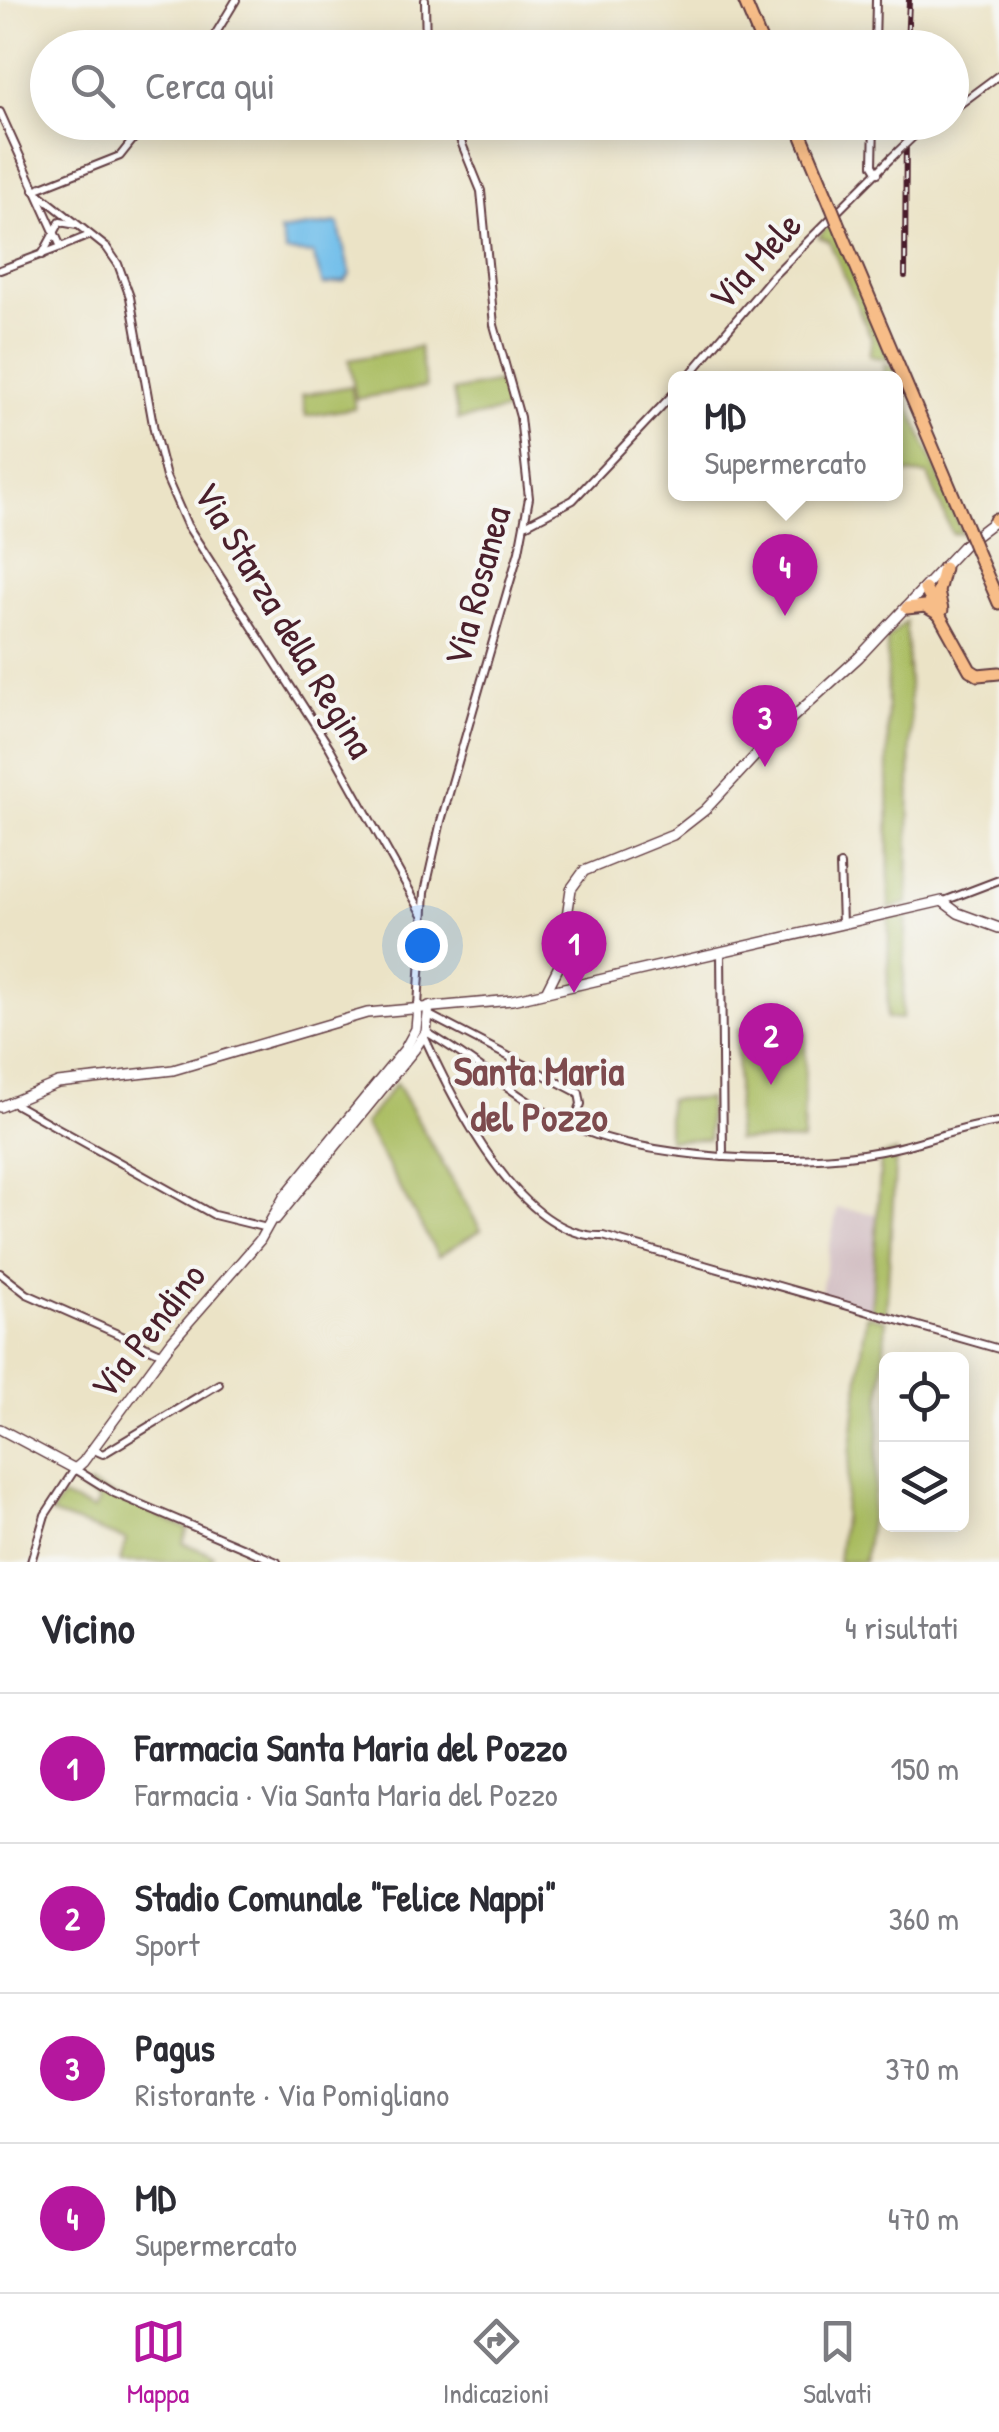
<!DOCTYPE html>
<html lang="it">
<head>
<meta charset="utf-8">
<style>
	:root { --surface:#fff; --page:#f2f2f3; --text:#2b2b33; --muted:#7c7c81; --line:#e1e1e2; --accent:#b5179e }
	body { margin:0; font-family:"Patrick Hand",sans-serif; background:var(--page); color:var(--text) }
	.controls { position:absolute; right:30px; bottom:30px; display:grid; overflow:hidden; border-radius:15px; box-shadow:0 5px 25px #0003 }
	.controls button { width:90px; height:90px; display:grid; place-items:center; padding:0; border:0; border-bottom:2px solid var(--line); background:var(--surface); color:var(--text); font:50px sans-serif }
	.you { position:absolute; left:422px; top:945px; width:35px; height:35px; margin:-25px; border:8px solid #fff; border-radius:50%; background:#1a73e8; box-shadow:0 0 0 15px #1a73e833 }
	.badge { display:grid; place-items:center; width:65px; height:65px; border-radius:50%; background:var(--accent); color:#fff; font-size:32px; font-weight:700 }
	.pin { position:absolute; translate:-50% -82px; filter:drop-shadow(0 2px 5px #0008) }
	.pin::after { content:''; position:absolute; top:52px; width:35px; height:30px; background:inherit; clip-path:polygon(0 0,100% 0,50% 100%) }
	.popup { position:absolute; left:668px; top:371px; width:235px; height:130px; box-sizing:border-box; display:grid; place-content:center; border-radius:15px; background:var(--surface); filter:drop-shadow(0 2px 8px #0005); font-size:32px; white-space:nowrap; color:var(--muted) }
	.popup b { font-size:38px; color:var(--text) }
	.popup::after { content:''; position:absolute; left:50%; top:100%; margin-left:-20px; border:20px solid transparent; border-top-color:var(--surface) }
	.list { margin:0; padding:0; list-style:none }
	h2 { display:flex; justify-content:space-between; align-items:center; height:130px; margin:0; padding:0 40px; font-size:42px }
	h2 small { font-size:32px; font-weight:400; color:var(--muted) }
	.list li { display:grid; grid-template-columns:65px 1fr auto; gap:30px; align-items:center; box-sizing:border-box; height:150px; padding:0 40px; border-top:2px solid var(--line) }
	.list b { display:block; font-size:38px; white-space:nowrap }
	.list p { margin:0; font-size:32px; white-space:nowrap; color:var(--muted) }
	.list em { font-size:32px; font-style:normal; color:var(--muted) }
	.icon { flex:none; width:55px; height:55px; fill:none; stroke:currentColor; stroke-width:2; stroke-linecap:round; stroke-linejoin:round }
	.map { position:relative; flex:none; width:999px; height:1562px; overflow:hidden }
	.search { position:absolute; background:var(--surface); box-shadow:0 5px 25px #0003; left:30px; right:30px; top:30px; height:110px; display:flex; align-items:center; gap:25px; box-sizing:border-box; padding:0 35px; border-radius:55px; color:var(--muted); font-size:38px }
	.sheet { height:730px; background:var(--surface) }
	nav { display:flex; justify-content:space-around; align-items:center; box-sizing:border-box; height:140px; border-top:2px solid var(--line); background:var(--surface); font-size:28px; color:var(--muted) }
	nav a { display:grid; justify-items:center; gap:5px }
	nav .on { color:var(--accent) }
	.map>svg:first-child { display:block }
</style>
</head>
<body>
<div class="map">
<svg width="999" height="1562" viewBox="0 0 999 1562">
	<rect width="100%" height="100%" fill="#f6f6f2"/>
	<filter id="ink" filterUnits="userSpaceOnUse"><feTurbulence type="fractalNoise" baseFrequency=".01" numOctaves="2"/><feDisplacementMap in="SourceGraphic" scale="20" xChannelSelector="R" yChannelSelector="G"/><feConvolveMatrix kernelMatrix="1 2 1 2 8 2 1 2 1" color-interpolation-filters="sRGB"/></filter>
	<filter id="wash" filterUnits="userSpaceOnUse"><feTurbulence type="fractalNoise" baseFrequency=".0048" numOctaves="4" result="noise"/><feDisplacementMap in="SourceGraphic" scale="40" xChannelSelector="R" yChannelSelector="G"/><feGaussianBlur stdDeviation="2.25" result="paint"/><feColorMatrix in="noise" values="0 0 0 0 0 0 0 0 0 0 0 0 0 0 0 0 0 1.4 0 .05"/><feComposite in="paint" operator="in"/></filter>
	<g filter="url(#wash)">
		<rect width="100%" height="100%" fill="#ebe3c6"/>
		<path fill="#d2bec2" d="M837 1208 877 1214 871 1311 820 1296Z"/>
		<g fill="#a9bc5f" stroke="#7a6e45" stroke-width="2.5">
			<path d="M830 222 835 229 890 360 869 356 872 340 829 241 819 237Z"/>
			<path d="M419 347 426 387 356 399 349 360Z"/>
			<path d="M884 364 893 367 962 533 952 534 928 475 904 473 905 421 895 398V378H885Z"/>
			<path d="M504 381 509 410 458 420 453 391Z"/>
			<path d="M351 386 355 408 306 416 302 395Z"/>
			<path d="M906 621 911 726 908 903 889 909 887 639Z"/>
			<path d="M907 914 902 1019 887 1018 889 918Z"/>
			<path d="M738 1029 806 1031 803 1141 736 1140Z"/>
			<path d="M396 1083 481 1230 438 1256 364 1124Z"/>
			<path d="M668 1099H708L709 1139 668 1140Z"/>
			<path d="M896 1152 886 1315 871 1311 881 1156Z"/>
			<path d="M866 1315 886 1320 875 1488 864 1562H838Z"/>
			<path d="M89 1485 188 1529 183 1543 213 1555 210 1562H120L126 1540 51 1514 62 1497 94 1510 99 1500 84 1492Z"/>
		</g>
		<path fill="#6fbeea" stroke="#5c6e8a" stroke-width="2.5" d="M338 223 350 274 345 281 323 285 313 254 286 252 280 231Z"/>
	</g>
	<g filter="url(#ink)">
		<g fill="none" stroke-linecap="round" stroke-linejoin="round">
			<defs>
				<g id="minor">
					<path d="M425 0 426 48"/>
					<path d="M207 48 236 0"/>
					<path d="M875 48 876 0"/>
					<path d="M952 110 999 75"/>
					<path d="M0 112 61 247 90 235"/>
					<path d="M874 122 873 165 878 173"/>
					<path d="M914 136 933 122"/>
					<path d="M34 190 107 248 118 264 130 297 154 430 166 477 187 525 330 748 422 913"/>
					<path d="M34 190 120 156 147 122"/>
					<path d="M42 255 60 222 77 225"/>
					<path d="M0 270 61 247"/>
					<path d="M687 378 773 276 891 158"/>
					<path d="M527 524 573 500 675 392"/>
					<path d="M840 865 842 924"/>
					<path d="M944 901 999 880"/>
					<path d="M721 951 723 1157"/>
					<path d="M418 1006 425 892 441 821 519 551 529 498 520 417 494 325 481 191 453 122"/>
					<path d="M429 1015 579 1093 581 1104 573 1125"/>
					<path d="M426 1032C474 1059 517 1099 566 1123 642 1160 798 1167 881 1151 921 1144 958 1127 999 1122"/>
					<path d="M424 1036C453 1101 520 1239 603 1236L999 1349"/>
					<path d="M511 1086 525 1065"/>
					<path d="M13 1103 214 1215 267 1228"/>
					<path d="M0 1273 27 1294 163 1354"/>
					<path d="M94 1450 103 1454 219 1384"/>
					<path d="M31 1562 45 1515 75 1469 114 1493 277 1562"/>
				</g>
				<g id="tertiary">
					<path d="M546 992 560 964 571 889 584 871 673 835 705 810 781 728 859 657 965 544 999 518"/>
					<path d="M0 1107 58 1083 173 1070 367 1013 512 1000 942 901 958 913 999 928"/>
					<path d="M276 1219 414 1050 426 1032 429 1006"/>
					<path d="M0 1429 75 1469 83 1462 172 1341 260 1240 284 1197 405 1049 416 1029 418 1006"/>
				</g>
				<g id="trunk">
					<path d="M744 0 764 48"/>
					<path d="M796 122 831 206"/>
					<path d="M837 221 967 528"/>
					<path d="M995 520H999"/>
					<path d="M976 550 999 603"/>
					<path d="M925 589 970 670 978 675 999 673"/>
					<path d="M907 608 925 606 937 613"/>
					<path d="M942 610 938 592 944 568"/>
				</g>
			</defs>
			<use href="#minor" stroke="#623c42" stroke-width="10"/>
			<use href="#tertiary" stroke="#623c42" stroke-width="12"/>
			<use href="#trunk" stroke="#623c42" stroke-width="15"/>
			<use href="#minor" stroke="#fff" stroke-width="6"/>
			<use href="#tertiary" stroke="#fff" stroke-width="9"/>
			<use href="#trunk" stroke="#f7bd88" stroke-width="11"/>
			<defs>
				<g id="rail">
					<path d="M907 48 909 0"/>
					<path d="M905 276 906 122"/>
				</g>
			</defs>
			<use href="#rail" stroke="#4a1f2b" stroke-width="6"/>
			<use href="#rail" stroke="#f6f6f2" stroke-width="2.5" stroke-dasharray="8" stroke-linecap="butt"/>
			<defs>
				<path id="minor-bridge" d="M891 158 914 136"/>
				<g id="trunk-bridge">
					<path d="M831 206 837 221"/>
					<path d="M967 528 976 550"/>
				</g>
			</defs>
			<use href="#minor-bridge" stroke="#623c42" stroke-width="10" stroke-linecap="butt"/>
			<use href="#trunk-bridge" stroke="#623c42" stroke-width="15" stroke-linecap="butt"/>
			<use href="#minor-bridge" stroke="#fff" stroke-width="6"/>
			<use href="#trunk-bridge" stroke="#f7bd88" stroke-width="11"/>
		</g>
	</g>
	<g text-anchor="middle" stroke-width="8" stroke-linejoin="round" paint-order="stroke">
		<g font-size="38" fill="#4a1f2b" stroke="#f6f6f2">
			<text transform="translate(755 261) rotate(-48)" y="13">Via Mele</text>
			<text transform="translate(477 586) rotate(-75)" y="13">Via Rosanea</text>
			<text transform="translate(284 620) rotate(59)" y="13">Via Starza della Regina</text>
			<text transform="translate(148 1331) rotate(-52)" y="13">Via Pendino</text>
		</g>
		<g font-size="40" font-weight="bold" fill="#7d4a4d" stroke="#f6f6f2">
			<text x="539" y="1085">Santa Maria<tspan x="539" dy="46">del Pozzo</tspan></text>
		</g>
	</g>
</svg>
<div class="controls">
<button><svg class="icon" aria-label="locate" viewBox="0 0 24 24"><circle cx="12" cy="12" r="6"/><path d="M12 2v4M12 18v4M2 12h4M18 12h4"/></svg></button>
<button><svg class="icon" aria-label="layers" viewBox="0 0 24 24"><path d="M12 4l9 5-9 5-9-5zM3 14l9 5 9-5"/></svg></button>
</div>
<div class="you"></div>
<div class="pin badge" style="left:574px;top:993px">1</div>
<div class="pin badge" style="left:771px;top:1085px">2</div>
<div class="pin badge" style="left:765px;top:767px">3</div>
<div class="pin badge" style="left:785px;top:616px">4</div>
<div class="popup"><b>MD</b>Supermercato</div>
<div class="search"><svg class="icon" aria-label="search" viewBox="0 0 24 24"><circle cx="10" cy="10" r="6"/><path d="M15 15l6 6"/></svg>Cerca qui</div>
</div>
<section class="sheet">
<h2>Vicino<small>4 risultati</small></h2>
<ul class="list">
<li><span class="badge">1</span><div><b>Farmacia Santa Maria del Pozzo</b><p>Farmacia · Via Santa Maria del Pozzo</p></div><em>150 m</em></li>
<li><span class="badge">2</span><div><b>Stadio Comunale &quot;Felice Nappi&quot;</b><p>Sport</p></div><em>360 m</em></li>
<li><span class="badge">3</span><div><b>Pagus</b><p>Ristorante · Via Pomigliano</p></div><em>370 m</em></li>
<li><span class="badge">4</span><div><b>MD</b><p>Supermercato</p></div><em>470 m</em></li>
</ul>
</section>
<nav>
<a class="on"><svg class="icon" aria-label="map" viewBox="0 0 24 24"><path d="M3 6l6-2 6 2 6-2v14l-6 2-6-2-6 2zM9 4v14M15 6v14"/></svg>Mappa</a>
<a><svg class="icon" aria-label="directions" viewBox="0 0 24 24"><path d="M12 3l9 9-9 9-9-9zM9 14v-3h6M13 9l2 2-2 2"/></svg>Indicazioni</a>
<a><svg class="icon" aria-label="saved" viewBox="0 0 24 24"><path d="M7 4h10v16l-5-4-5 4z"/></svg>Salvati</a>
</nav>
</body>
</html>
